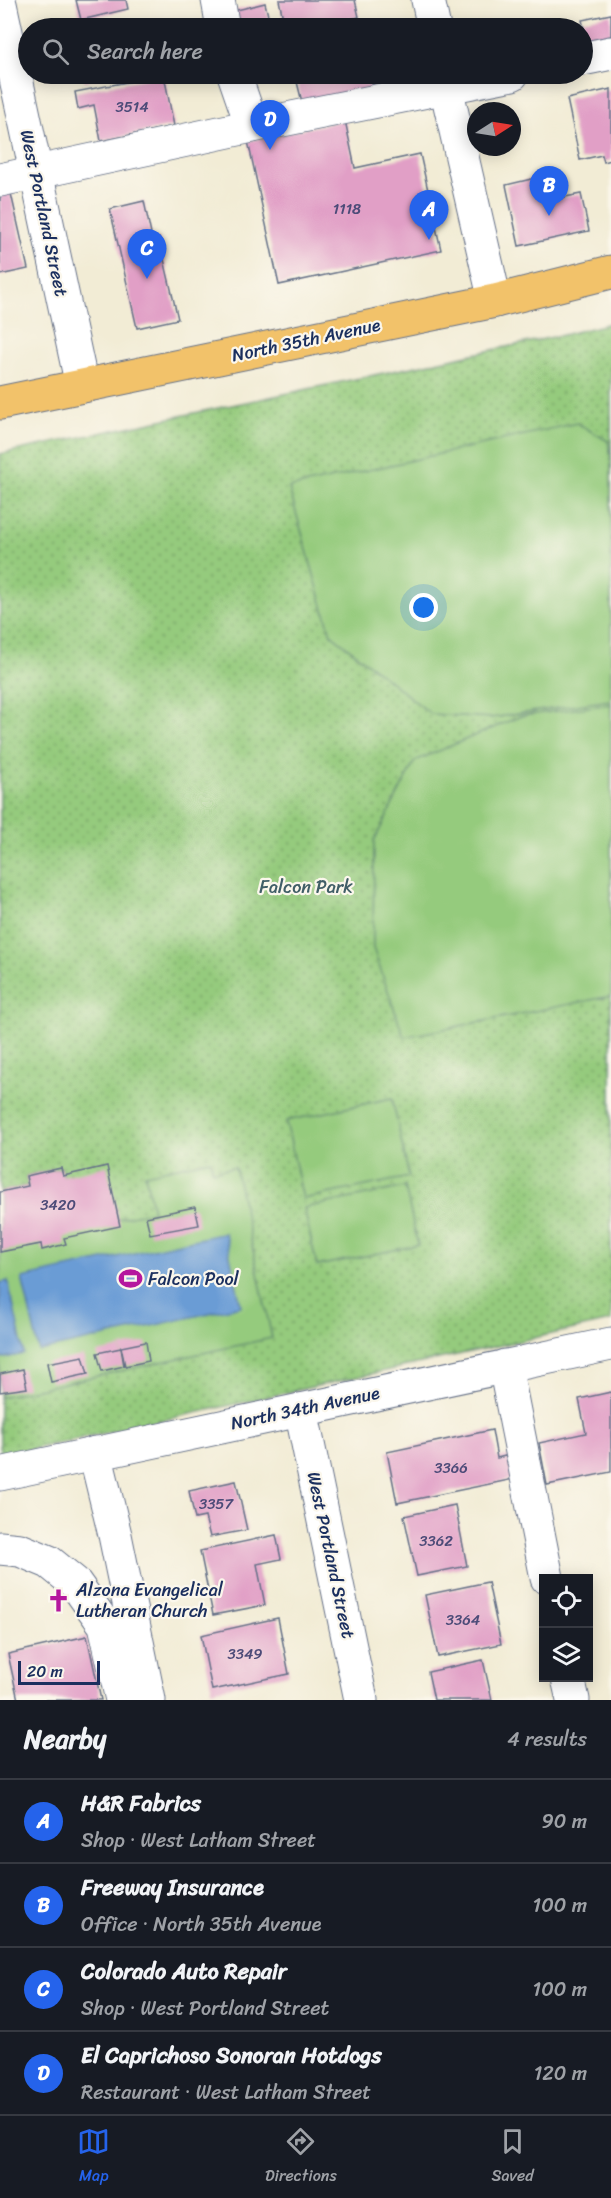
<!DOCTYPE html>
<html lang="en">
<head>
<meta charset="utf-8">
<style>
	:root { --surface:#171b24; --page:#242831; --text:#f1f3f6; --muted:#9ea1a6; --line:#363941; --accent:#2563eb }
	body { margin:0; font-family:Sriracha,sans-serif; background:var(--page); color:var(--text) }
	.controls { position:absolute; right:18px; bottom:18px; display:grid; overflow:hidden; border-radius:0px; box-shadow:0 3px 15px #0003 }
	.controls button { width:54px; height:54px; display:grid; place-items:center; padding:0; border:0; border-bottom:2px solid var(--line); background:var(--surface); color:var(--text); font:30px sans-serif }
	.compass { position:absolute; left:467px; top:102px; width:54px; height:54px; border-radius:50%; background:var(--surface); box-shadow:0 3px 15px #0003; rotate:78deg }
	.scale { position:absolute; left:18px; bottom:15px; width:82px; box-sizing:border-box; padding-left:6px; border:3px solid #1b2f5e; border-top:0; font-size:16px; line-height:21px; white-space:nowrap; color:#1b2f5e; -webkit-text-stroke:4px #fbf7ec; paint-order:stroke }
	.you { position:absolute; left:424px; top:608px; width:21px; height:21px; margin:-15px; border:4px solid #fff; border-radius:50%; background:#1a73e8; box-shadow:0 0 0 9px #1a73e833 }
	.badge { display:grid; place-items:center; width:39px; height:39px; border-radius:50%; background:var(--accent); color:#fff; font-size:20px; font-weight:700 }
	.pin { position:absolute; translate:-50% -50px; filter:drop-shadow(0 2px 3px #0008) }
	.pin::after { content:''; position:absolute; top:32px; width:21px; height:18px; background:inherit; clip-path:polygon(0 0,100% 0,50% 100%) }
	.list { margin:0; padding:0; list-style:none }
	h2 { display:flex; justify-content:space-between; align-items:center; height:78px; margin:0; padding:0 24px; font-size:26px }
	h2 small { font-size:20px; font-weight:400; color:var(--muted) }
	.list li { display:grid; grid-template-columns:39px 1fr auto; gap:18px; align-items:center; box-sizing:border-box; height:84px; padding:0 24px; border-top:2px solid var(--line) }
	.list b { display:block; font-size:22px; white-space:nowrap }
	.list p { margin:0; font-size:20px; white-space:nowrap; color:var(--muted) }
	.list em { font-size:20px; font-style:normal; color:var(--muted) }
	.icon { flex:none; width:33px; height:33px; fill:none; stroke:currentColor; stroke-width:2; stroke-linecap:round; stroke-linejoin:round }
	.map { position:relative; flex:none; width:611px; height:1700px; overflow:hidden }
	.search { position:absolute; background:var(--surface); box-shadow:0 3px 15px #0003; left:18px; right:18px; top:18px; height:66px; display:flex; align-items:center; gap:15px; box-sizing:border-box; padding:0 21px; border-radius:33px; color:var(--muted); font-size:22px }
	.sheet { height:414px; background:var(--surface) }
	nav { display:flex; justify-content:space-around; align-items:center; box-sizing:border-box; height:84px; border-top:2px solid var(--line); background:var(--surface); font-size:16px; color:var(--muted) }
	nav a { display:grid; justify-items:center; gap:3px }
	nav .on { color:var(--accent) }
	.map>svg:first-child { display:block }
</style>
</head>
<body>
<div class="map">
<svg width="611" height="1700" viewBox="0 0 611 1700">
	<defs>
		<pattern id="green-dots" width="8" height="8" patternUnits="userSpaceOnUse" patternTransform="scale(1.5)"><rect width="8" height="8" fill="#95cb7d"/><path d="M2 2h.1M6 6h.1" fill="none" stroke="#79a56a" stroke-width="1.8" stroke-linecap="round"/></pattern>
	</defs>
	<rect width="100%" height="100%" fill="#fbf7ec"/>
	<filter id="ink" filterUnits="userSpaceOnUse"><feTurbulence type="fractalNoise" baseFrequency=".0167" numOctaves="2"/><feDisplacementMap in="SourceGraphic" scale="12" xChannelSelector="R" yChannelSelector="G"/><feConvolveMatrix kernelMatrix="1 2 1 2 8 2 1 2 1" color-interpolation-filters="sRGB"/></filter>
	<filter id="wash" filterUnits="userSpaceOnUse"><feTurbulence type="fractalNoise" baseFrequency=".008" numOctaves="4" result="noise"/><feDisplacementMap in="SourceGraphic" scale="24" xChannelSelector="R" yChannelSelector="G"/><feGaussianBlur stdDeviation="1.35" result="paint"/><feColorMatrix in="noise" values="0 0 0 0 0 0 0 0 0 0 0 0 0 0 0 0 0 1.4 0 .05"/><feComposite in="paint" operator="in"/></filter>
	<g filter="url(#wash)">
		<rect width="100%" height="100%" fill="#f2ecd5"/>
		<path fill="url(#green-dots)" stroke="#587d6e" stroke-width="1.5" d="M611 323V1321L0 1456V454L563 335Z"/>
		<g fill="#95cb7d" stroke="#587d6e" stroke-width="1.5">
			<path d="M577 423 608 441 611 457V700L491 718 431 714 331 634 289 488Z"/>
			<path d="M611 704V996L404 1037 373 948 374 841 415 761 521 716Z"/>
			<path d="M392 1098 409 1177 303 1199 286 1121Z"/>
			<path d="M210 1160 213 1171 235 1167 272 1338 0 1397V1192L28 1186 26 1176 61 1168 63 1176 118 1219 153 1211 145 1174Z"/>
			<path d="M405 1187 418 1245 317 1266 304 1208Z"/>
		</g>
		<g fill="#6a9cd5" stroke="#42669a" stroke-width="1.5">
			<path d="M225 1233 241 1306 39 1351 22 1278Z"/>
			<path d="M8 1281 24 1354 0 1359V1283Z"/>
		</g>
		<g id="blocks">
			<g fill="#e19fc6">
				<path d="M76 0H126L128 9 81 20Z"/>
				<path d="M279 0H355L359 17 310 28H285Z"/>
				<path d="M265 3 271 28H233L229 12Z"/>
				<path d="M611 14V36L587 41 582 20Z"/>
				<path d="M83 74H116L85 81Z"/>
				<path d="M295 74H371L375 91 303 106Z"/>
				<path d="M164 75 174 126 101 141 94 105 78 109 75 92Z"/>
				<path d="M611 89V160L604 162 602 155 580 160 567 99Z"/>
				<path d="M345 120 355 168 420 154 441 250 279 285 248 141Z"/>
				<path d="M540 177 545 201 581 194 589 231 519 246 506 185Z"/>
				<path d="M10 189 28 269 0 275V191Z"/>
				<path d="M144 201 152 239 159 238 178 319 137 328 110 209Z"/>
				<path d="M107 1166 120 1226 64 1238 66 1244 42 1250 41 1244 0 1252V1192L28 1186 26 1176 61 1168 63 1176Z"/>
				<path d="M195 1207 199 1225 150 1234 146 1217Z"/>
				<path d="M146 1342 149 1361 125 1366 121 1347Z"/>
				<path d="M121 1348 124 1366 102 1371 97 1353Z"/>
				<path d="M83 1356 88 1374 51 1382 47 1363Z"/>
				<path d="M23 1369 27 1388 0 1392V1374Z"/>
				<path d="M611 1392V1472L547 1485 539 1443 586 1433 579 1399Z"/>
				<path d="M492 1430 497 1458 509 1455 514 1479 397 1503 387 1452Z"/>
				<path d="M236 1481 247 1530 210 1537 205 1517 195 1519 189 1491Z"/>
				<path d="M455 1505 467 1566 417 1576 404 1516Z"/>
				<path d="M276 1535 281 1559 257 1564 265 1605 213 1615 200 1551Z"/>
				<path d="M488 1582 501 1644 438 1657 425 1595Z"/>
				<path d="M278 1618 289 1674 212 1690 201 1635Z"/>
				<path d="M87 1636 101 1700H18L8 1654Z"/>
				<path d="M483 1660 492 1700H434L428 1672Z"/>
			</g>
		</g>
	</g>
	<g filter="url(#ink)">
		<use href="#blocks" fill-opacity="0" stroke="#667188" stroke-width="1.5"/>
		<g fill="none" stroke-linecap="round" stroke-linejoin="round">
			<defs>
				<g id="minor">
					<path d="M218 0 223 28"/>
					<path d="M428 0 434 28"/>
					<path d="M0 4 82 386"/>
					<path d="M582 59 611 53"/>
					<path d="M234 74 252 126"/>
					<path d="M443 74 495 301"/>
					<path d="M0 180 252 126 512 74"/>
					<path d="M505 1366 547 1578"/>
					<path d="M301 1410 361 1700"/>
					<path d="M95 1453 115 1535 149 1700"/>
					<path d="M0 1474 611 1344"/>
					<path d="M0 1548 20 1550 49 1562 75 1583 105 1625 122 1700"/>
					<path d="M568 1678 573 1700"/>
				</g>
				<path id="major" d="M0 403 495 301 611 272"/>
			</defs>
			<use href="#minor" stroke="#667188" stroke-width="35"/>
			<use href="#major" stroke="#667188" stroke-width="35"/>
			<use href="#minor" stroke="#fff" stroke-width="33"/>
			<use href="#major" stroke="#f2c26a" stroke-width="33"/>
		</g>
	</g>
	<defs>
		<symbol id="stadium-bare" viewBox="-9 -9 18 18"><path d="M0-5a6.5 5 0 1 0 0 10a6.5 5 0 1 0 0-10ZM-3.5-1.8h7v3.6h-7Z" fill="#b5179e" stroke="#fbf7ec" stroke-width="2.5" paint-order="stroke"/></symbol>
		<symbol id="church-bare" viewBox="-9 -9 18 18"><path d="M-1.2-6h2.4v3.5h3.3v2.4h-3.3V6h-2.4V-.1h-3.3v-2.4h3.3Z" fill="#b5179e" stroke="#fbf7ec" stroke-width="2.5" paint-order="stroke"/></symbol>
	</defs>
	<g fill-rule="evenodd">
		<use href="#stadium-bare" x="114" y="1262" width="33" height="33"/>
		<use href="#church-bare" x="42" y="1584" width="33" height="33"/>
	</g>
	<g text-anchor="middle" stroke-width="4.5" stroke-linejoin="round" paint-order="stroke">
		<g font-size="15" fill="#4c4b78">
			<text x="132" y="112">3514</text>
			<text x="347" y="214">1118</text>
			<text x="58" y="1210">3420</text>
			<text x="451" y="1473">3366</text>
			<text x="216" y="1509">3357</text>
			<text x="436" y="1546">3362</text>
			<text x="463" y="1625">3364</text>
			<text x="245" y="1659">3349</text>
		</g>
		<g font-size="18" fill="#1b2f5e" stroke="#fbf7ec">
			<text transform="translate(44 213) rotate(78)" y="6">West Portland Street</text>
			<text transform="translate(306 340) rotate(-12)" y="6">North 35th Avenue</text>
			<text transform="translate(305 1408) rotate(-12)" y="6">North 34th Avenue</text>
			<text transform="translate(331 1555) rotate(78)" y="6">West Portland Street</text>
		</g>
		<g font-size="18" fill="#405e67" stroke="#fbf7ec">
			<text x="306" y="893">Falcon Park</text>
		</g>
		<g font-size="18" fill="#1b2f5e" stroke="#fbf7ec" text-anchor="start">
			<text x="148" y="1285">Falcon Pool</text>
			<text x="76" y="1596">Alzona Evangelical<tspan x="76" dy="21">Lutheran Church</tspan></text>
		</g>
	</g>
</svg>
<div class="controls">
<button><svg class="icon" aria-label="locate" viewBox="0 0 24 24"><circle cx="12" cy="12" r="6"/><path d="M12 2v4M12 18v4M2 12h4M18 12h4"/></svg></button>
<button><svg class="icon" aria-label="layers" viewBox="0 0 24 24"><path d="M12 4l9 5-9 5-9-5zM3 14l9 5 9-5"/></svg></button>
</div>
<svg class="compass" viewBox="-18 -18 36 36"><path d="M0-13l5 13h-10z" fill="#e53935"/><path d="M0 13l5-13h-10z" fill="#9ea1a6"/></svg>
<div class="scale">20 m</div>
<div class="you"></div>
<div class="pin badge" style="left:429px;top:240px">A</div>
<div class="pin badge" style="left:549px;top:216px">B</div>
<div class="pin badge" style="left:147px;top:279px">C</div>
<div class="pin badge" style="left:270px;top:150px">D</div>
<div class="search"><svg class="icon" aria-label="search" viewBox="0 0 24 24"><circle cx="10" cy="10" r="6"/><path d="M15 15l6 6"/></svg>Search here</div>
</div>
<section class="sheet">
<h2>Nearby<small>4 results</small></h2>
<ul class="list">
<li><span class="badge">A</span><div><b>H&amp;R Fabrics</b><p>Shop · West Latham Street</p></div><em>90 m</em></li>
<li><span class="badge">B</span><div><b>Freeway Insurance</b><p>Office · North 35th Avenue</p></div><em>100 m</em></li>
<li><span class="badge">C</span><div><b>Colorado Auto Repair</b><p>Shop · West Portland Street</p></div><em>100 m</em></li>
<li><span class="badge">D</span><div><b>El Caprichoso Sonoran Hotdogs</b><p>Restaurant · West Latham Street</p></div><em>120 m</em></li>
</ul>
</section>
<nav>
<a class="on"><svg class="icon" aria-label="map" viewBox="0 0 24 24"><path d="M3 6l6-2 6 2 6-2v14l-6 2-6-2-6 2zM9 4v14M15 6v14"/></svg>Map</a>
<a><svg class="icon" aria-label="directions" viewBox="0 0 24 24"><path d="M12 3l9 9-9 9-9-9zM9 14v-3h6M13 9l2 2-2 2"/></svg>Directions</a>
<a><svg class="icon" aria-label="saved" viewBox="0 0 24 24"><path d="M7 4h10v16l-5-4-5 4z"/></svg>Saved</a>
</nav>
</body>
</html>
